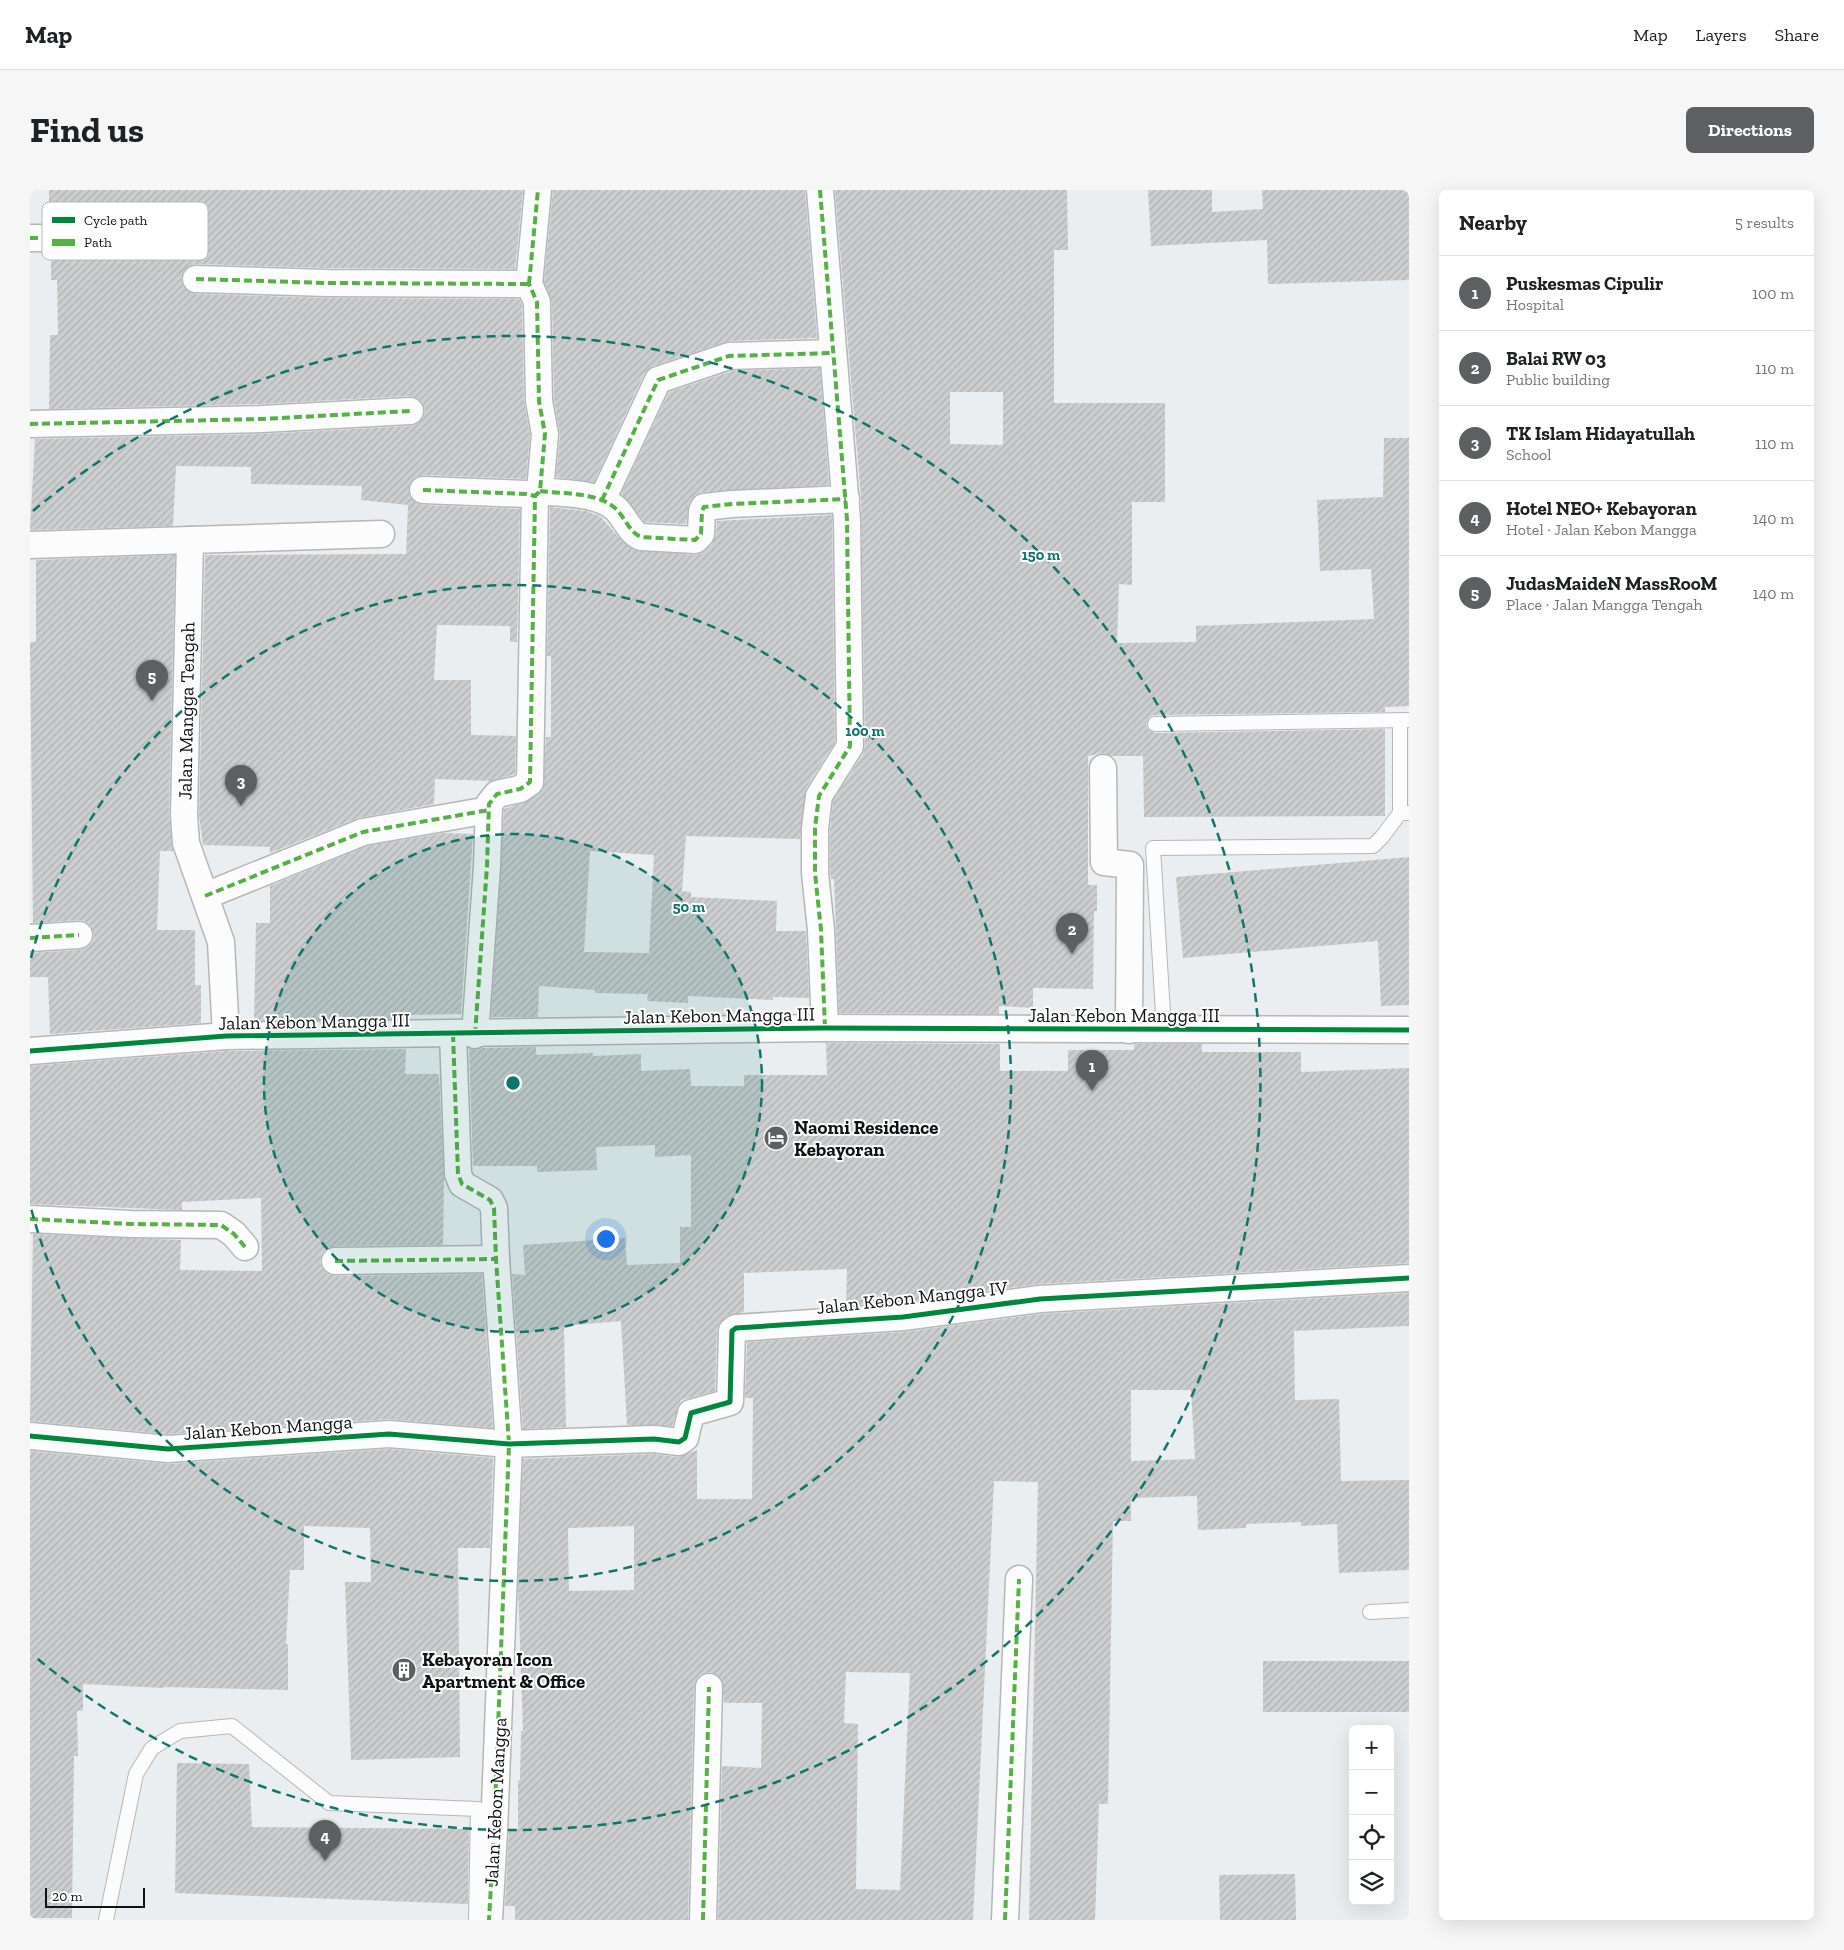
<!DOCTYPE html>
<html lang="en">
<head>
<meta charset="utf-8">
<style>
	:root { --surface:#fff; --page:#f6f6f6; --text:#202124; --muted:#757577; --line:#e0e0e0; --accent:#5d5f60 }
	body { margin:0; font-family:"Zilla Slab",serif; background:var(--page); color:var(--text) }
	.controls { position:absolute; right:15px; bottom:15px; display:grid; overflow:hidden; border-radius:8px; box-shadow:0 5px 20px #0002 }
	.controls button { width:45px; height:45px; display:grid; place-items:center; padding:0; border:0; border-bottom:1px solid var(--line); background:var(--surface); color:var(--text); font:25px sans-serif }
	.scale { position:absolute; left:15px; bottom:12px; width:100px; box-sizing:border-box; padding-left:5px; border:2px solid #111213; border-top:0; font-size:14px; line-height:18px; white-space:nowrap; color:#111213; -webkit-text-stroke:4px #fff; paint-order:stroke }
	.you { position:absolute; left:575px; top:1048px; width:18px; height:18px; margin:-12px; border:4px solid #fff; border-radius:50%; background:#1a73e8; box-shadow:0 0 0 8px #1a73e833 }
	.badge { display:grid; place-items:center; width:32px; height:32px; border-radius:50%; background:var(--accent); color:#fff; font-size:16px; font-weight:700 }
	.pin { position:absolute; translate:-50% -41px; filter:drop-shadow(0 1px 2px #0008) }
	.pin::after { content:''; position:absolute; top:26px; width:18px; height:15px; background:inherit; clip-path:polygon(0 0,100% 0,50% 100%) }
	.list { margin:0; padding:0; list-style:none }
	h2 { display:flex; justify-content:space-between; align-items:center; height:65px; margin:0; padding:0 20px; font-size:21px }
	h2 small { font-size:16px; font-weight:400; color:var(--muted) }
	.list li { display:grid; grid-template-columns:32px 1fr auto; gap:15px; align-items:center; box-sizing:border-box; height:75px; padding:0 20px; border-top:1px solid var(--line) }
	.list b { display:block; font-size:19px; white-space:nowrap }
	.list p { margin:0; font-size:16px; white-space:nowrap; color:var(--muted) }
	.list em { font-size:16px; font-style:normal; color:var(--muted) }
	.icon { flex:none; width:28px; height:28px; fill:none; stroke:currentColor; stroke-width:2; stroke-linecap:round; stroke-linejoin:round }
	.map { position:relative; flex:none; width:1379px; height:1730px; overflow:hidden; border-radius:8px }
	header { display:flex; align-items:center; gap:30px; box-sizing:border-box; height:70px; padding:0 25px; background:var(--surface); border-bottom:1px solid var(--line) }
	header strong { font-size:24px }
	nav { display:flex; gap:28px; margin-inline-start:auto; font-size:18px }
	.intro { display:flex; align-items:center; justify-content:space-between; box-sizing:border-box; height:120px; padding:0 30px }
	h1 { margin:0; font-size:35px }
	.button { padding:12px 22px; border-radius:8px; background:var(--accent); color:#fff; font-size:18px; font-weight:700 }
	main { display:flex; gap:30px; padding:0 30px }
	aside { flex:1; background:var(--surface); border-radius:8px; box-shadow:0 5px 20px #0002 }
	.map>svg:first-child { display:block }
</style>
</head>
<body>
<header>
<strong>Map</strong>
<nav><a>Map</a><a>Layers</a><a>Share</a></nav>
</header>
<div class="intro"><h1>Find us</h1><a class="button">Directions</a></div>
<main>
<div class="map">
<svg width="1379" height="1730" viewBox="0 0 1379 1730">
	<defs>
		<pattern id="building-hatch" width="6" height="6" patternUnits="userSpaceOnUse" patternTransform="scale(1.25)"><rect width="6" height="6" fill="#cccecf"/><path d="M-1 1l2-2M0 6l6-6M5 7l2-2" fill="none" stroke="#aeb0b1"/></pattern>
	</defs>
	<rect width="100%" height="100%" fill="#ebeef0"/>
	<g fill="url(#building-hatch)" fill-rule="evenodd">
		<path d="M19 0H493L485 79 297 78 166 74 159 76 154 81 151 89 153 96 158 101 166 104 297 108 489 109 492 115 494 211 500 245 496 289 394 285 386 287 381 292 378 300 380 307 385 312 392 315 490 319 487 452H480V436L407 435 404 490H441V545L486 546 485 584 461 591 405 589 404 614 328 628 240 663V657L173 655 169 625 175 365 376 364 378 315 331 310 332 296 221 294V277L146 276 143 336 0 340 5 249 232 244 381 236 388 234 393 228 395 220 392 212 387 208 379 206 231 214 19 219 20 145H28L27 90H21V63L138 64 145 62 151 57 153 49 151 41 146 36 138 34 19 33Z"/>
		<path d="M523 0H775L787 148 698 151 623 176 614 184 564 292 526 287 530 245 524 210 522 112 514 92Z"/>
		<path d="M805 0H1037L1038 60H1024V213H1135V312H1102V395L1089 394 1087 453 1166 452V436L1344 429 1341 379 1290 381 1287 310 1353 307 1354 248H1379V516L1355 517V522L1125 525 1120 527 1116 534 1118 539 1125 543 1355 539V626L1114 627 1113 566H1082L1073 563 1058 566V695H1067V721H1064L1063 799 1003 798V818L969 816V824L809 823 804 689H801L800 682V639L803 611 833 564 835 556 831 308ZM920 202H973V255L920 254Z"/>
		<path d="M1118 0H1182V22L1233 19 1232 0H1379V90L1238 94 1237 50 1121 56Z"/>
		<path d="M790 178 799 295 672 302 665 305 659 314 656 334 615 332 591 304 639 202 702 181Z"/>
		<path d="M520 317 556 321 570 326 592 351 604 360 664 365 671 364 682 354 686 345 687 331 802 325 805 552 776 598 770 649 656 646 652 701 661 702V707L747 711 746 741H776L779 808 743 807V810L658 806V813L617 811 618 804 565 803V800L509 796 508 827H461L474 619 498 611 513 599 516 547H521V466H517ZM560 661 624 665 619 763 554 762Z"/>
		<path d="M145 365 139 625 143 661H130L127 740H165V795H171V833L20 844 18 787H0V763L50 760 58 757 63 751 64 745 61 736 55 731 49 730 3 733 0 452H6V370Z"/>
		<path d="M414 643 443 644 431 824 376 825V829L224 831 226 733H240V696L337 656Z"/>
		<path d="M1379 667V815L1351 816 1348 751 1153 768 1146 687Z"/>
		<path d="M796 853 970 854V881H1038V860H1104V854H1172V862H1271V882L1379 878V1073L1009 1094 872 1112 816 1116 817 1079 714 1083V1122L697 1126 689 1134 687 1140 685 1201 651 1210 642 1236 597 1235 591 1131 534 1136 536 1237 493 1239 482 1084 495 1085 493 1055 595 1048 597 1075 650 1073V1037H661V965L625 967V955L566 957 567 980 507 982V976H443L439 858 444 860 453 858 506 857V865L563 863V866L611 864V881L660 879 661 896H714V885H797Z"/>
		<path d="M376 859 375 884H409L414 989 413 1055 305 1056 298 1058 292 1063 290 1072 292 1078 297 1084 305 1086 452 1084 463 1238 358 1229 138 1244 0 1231 3 1044 151 1050 150 1080 232 1081 231 1008 152 1012V1020L0 1014V876L197 861Z"/>
		<path d="M1379 1103V1136L1264 1141 1265 1210 1309 1209 1311 1291 1379 1290V1380L1309 1383 1307 1334 1271 1336V1332L1216 1334V1338L1168 1340 1167 1306 1101 1308V1331H1083L1078 1614H1069L1065 1730H999L1008 1292 964 1291 943 1730H688L692 1576 731 1578 732 1513H694L692 1490 687 1485 680 1482 671 1484 666 1490 664 1497 658 1730H485V1716H475L479 1639H488V1590H490L491 1541H493L488 1396 493 1269 623 1264 647 1267 667 1260V1309H722L723 1208H715L717 1152 874 1142 1011 1124ZM1101 1200H1161L1165 1269 1101 1271ZM604 1336V1400L539 1401 538 1338ZM816 1482 880 1483 870 1700 826 1699 828 1534 814 1533Z"/>
		<path d="M359 1259 463 1268 460 1358H428L430 1567 321 1570 315 1392H341L340 1338 274 1336V1380H260L256 1454H258V1500L134 1497V1498L53 1494V1521H47L48 1566H44L42 1728H0V1261L139 1274Z"/>
		<rect x="1233" y="1471" width="146" height="51"/>
		<path d="M147 1573 219 1574 222 1637 439 1639 438 1714 145 1703Z"/>
		<path d="M1265 1684 1266 1730H1190L1189 1685Z"/>
	</g>
	<g fill="none" stroke-linecap="round" stroke-linejoin="round">
		<defs>
			<g id="lane">
				<path d="M1370 530V623"/>
				<path d="M1125 534 1379 530"/>
				<path d="M1134 840 1123 658 1343 656 1352 647 1370 623H1379"/>
				<path d="M1340 1422 1379 1420"/>
				<path d="M76 1730 106 1584 122 1558 150 1541 202 1536 299 1613 448 1619 446 1730"/>
			</g>
			<g id="street">
				<path d="M790 0 817 330 820 556 789 606 785 638V683L791 740 795 838"/>
				<path d="M0 48 138 49"/>
				<path d="M166 89 297 93 499 94"/>
				<path d="M499 94 508 0"/>
				<path d="M0 234 232 229 380 221"/>
				<path d="M393 300 496 304 505 306"/>
				<path d="M510 301C533 304 567 302 585 318 595 327 599 342 611 347L665 350 671 344 672 321 674 317 702 314 816 309"/>
				<path d="M572 310 628 190 699 166 803 163"/>
				<path d="M160 350 351 344"/>
				<path d="M0 355 160 350 154 625 156 653 191 752 196 846"/>
				<path d="M1073 578 1074 672 1100 675 1099 840"/>
				<path d="M175 706 333 642 459 620"/>
				<path d="M0 748 49 745"/>
				<path d="M423 844 428 984 432 994 460 1010 464 1018 466 1069 479 1254 464 1642 459 1730"/>
				<path d="M445 845 457 676 459 614 467 604 490 599 500 592 505 306 510 301 515 244 509 211 507 112 499 94"/>
				<path d="M0 861 196 846 795 838 1379 840"/>
				<path d="M0 1029 101 1034 191 1035 204 1044 215 1057"/>
				<path d="M305 1071 466 1069"/>
				<path d="M0 1246 138 1259 359 1244 479 1254 624 1249 649 1252 655 1248 661 1223 700 1212 702 1141 706 1138 873 1127 1010 1109 1379 1088"/>
				<path d="M673 1730 679 1497"/>
				<path d="M975 1730 989 1389"/>
			</g>
		</defs>
		<use href="#lane" stroke="#b4b6b7" stroke-width="16"/>
		<use href="#street" stroke="#b4b6b7" stroke-width="29"/>
		<use href="#lane" stroke="#fcfcfd" stroke-width="14"/>
		<use href="#street" stroke="#fcfcfd" stroke-width="26"/>
		<g stroke="#54b144" stroke-width="4" stroke-dasharray="8 4" stroke-linecap="butt">
			<path d="M790 0 817 330 820 556 789 606 785 638V683L791 740 795 838"/>
			<path d="M0 48 138 49"/>
			<path d="M166 89 297 93 499 94"/>
			<path d="M499 94 508 0"/>
			<path d="M0 234 232 229 380 221"/>
			<path d="M393 300 496 304 505 306"/>
			<path d="M510 301C533 304 567 302 585 318 595 327 599 342 611 347L665 350 671 344 672 321 674 317 702 314 816 309"/>
			<path d="M572 310 628 190 699 166 803 163"/>
			<path d="M175 706 333 642 459 620"/>
			<path d="M0 748 49 745"/>
			<path d="M423 844 428 984 432 994 460 1010 464 1018 466 1069 479 1254 464 1642 459 1730"/>
			<path d="M445 845 457 676 459 614 467 604 490 599 500 592 505 306 510 301 515 244 509 211 507 112 499 94"/>
			<path d="M0 1029 101 1034 191 1035 204 1044 215 1057"/>
			<path d="M305 1071 466 1069"/>
			<path d="M673 1730 679 1497"/>
			<path d="M975 1730 989 1389"/>
		</g>
		<defs>
			<g id="cycleway">
				<path d="M0 861 196 846 795 838 1379 840"/>
				<path d="M0 1246 138 1259 359 1244 479 1254 624 1249 649 1252 655 1248 661 1223 700 1212 702 1141 706 1138 873 1127 1010 1109 1379 1088"/>
			</g>
		</defs>
		<use href="#cycleway" stroke="#fff" stroke-width="8"/>
		<use href="#cycleway" stroke="#00873e" stroke-width="5"/>
	</g>
	<circle cx="483" cy="893" r="249" fill="#0f766e" fill-opacity=".12"/>
	<g fill="none" stroke="#0f766e" stroke-width="2.5" stroke-dasharray="9 6">
		<circle cx="483" cy="893" r="249"/>
		<path d="M1 768A498 498 0 1 1 1 1018"/>
		<path d="M3 321A747 747 0 1 1 3 1465"/>
	</g>
	<defs>
		<symbol id="hotel-disc" viewBox="-11 -11 22 22"><circle r="9.5" fill="#5d5f60" stroke="#fff"/><path d="M-6-4.5h1.5V1H6V5H4.5V3h-9V5H-6ZM-4 0a1.8 1.8 0 1 1 3.6 0ZM.5 0V-2.5h3Q6-2.5 6 0Z" fill="#fff"/></symbol>
		<symbol id="building-disc" viewBox="-11 -11 22 22"><circle r="9.5" fill="#5d5f60" stroke="#fff"/><path d="M-4-6H4V6H1V3H-1V6H-4ZM-2.5-4.3h1.7v1.8h-1.7ZM.8-4.3h1.7v1.8H.8ZM-2.5-1h1.7V.8h-1.7ZM.8-1h1.7V.8H.8Z" fill="#fff"/></symbol>
	</defs>
	<g fill-rule="evenodd">
		<use href="#hotel-disc" x="732" y="934" width="28" height="28"/>
		<use href="#building-disc" x="360" y="1466" width="28" height="28"/>
	</g>
	<g text-anchor="middle" stroke-width="4" stroke-linejoin="round" paint-order="stroke">
		<g font-size="19" fill="#111213" stroke="#fff">
			<text transform="translate(156 521) rotate(-89)" y="7">Jalan Mangga Tengah</text>
			<text transform="translate(689 825) rotate(-1)" y="7">Jalan Kebon Mangga III</text>
			<text x="1094" y="832">Jalan Kebon Mangga III</text>
			<text transform="translate(284 831) rotate(-1)" y="7">Jalan Kebon Mangga III</text>
			<text transform="translate(882 1107) rotate(-6)" y="7">Jalan Kebon Mangga IV</text>
			<text transform="translate(238 1237) rotate(-4)" y="7">Jalan Kebon Mangga</text>
			<text transform="translate(465 1612) rotate(-87)" y="7">Jalan Kebon Mangga</text>
		</g>
		<g font-size="19" font-weight="bold" fill="#111213" stroke="#fff" text-anchor="start">
			<text x="764" y="944">Naomi Residence<tspan x="764" dy="22">Kebayoran</tspan></text>
			<text x="392" y="1476">Kebayoran Icon<tspan x="392" dy="22">Apartment &amp; Office</tspan></text>
		</g>
	</g>
	<rect x="12" y="12" width="166" height="58" rx="8" fill="#fff" stroke="#b8b8b8" stroke-width="1"/>
	<rect x="22" y="27" width="23" height="6" fill="#00873e"/>
	<rect x="22" y="49" width="23" height="7" fill="#54b144"/>
	<g font-size="14" fill="#111213">
		<text x="54" y="35">Cycle path</text>
		<text x="54" y="57">Path</text>
	</g>
	<circle cx="483" cy="893" r="8" fill="#0f766e" stroke="#fff" stroke-width="2.5"/>
	<g font-size="15" text-anchor="middle" font-weight="bold" fill="#0f766e" stroke="#fff" stroke-width="4" stroke-linejoin="round" paint-order="stroke">
		<text x="1011" y="370">150 m</text>
		<text x="835" y="546">100 m</text>
		<text x="659" y="722">50 m</text>
	</g>
</svg>
<div class="controls">
<button>+</button>
<button>−</button>
<button><svg class="icon" aria-label="locate" viewBox="0 0 24 24"><circle cx="12" cy="12" r="6"/><path d="M12 2v4M12 18v4M2 12h4M18 12h4"/></svg></button>
<button><svg class="icon" aria-label="layers" viewBox="0 0 24 24"><path d="M12 4l9 5-9 5-9-5zM3 14l9 5 9-5"/></svg></button>
</div>
<div class="scale">20 m</div>
<div class="you"></div>
<div class="pin badge" style="left:1062px;top:901px">1</div>
<div class="pin badge" style="left:1042px;top:764px">2</div>
<div class="pin badge" style="left:211px;top:616px">3</div>
<div class="pin badge" style="left:295px;top:1671px">4</div>
<div class="pin badge" style="left:122px;top:511px">5</div>
</div>
<aside>
<h2>Nearby<small>5 results</small></h2>
<ul class="list">
<li><span class="badge">1</span><div><b>Puskesmas Cipulir</b><p>Hospital</p></div><em>100 m</em></li>
<li><span class="badge">2</span><div><b>Balai RW 03</b><p>Public building</p></div><em>110 m</em></li>
<li><span class="badge">3</span><div><b>TK Islam Hidayatullah</b><p>School</p></div><em>110 m</em></li>
<li><span class="badge">4</span><div><b>Hotel NEO+ Kebayoran</b><p>Hotel · Jalan Kebon Mangga</p></div><em>140 m</em></li>
<li><span class="badge">5</span><div><b>JudasMaideN MassRooM</b><p>Place · Jalan Mangga Tengah</p></div><em>140 m</em></li>
</ul>
</aside>
</main>
</body>
</html>
